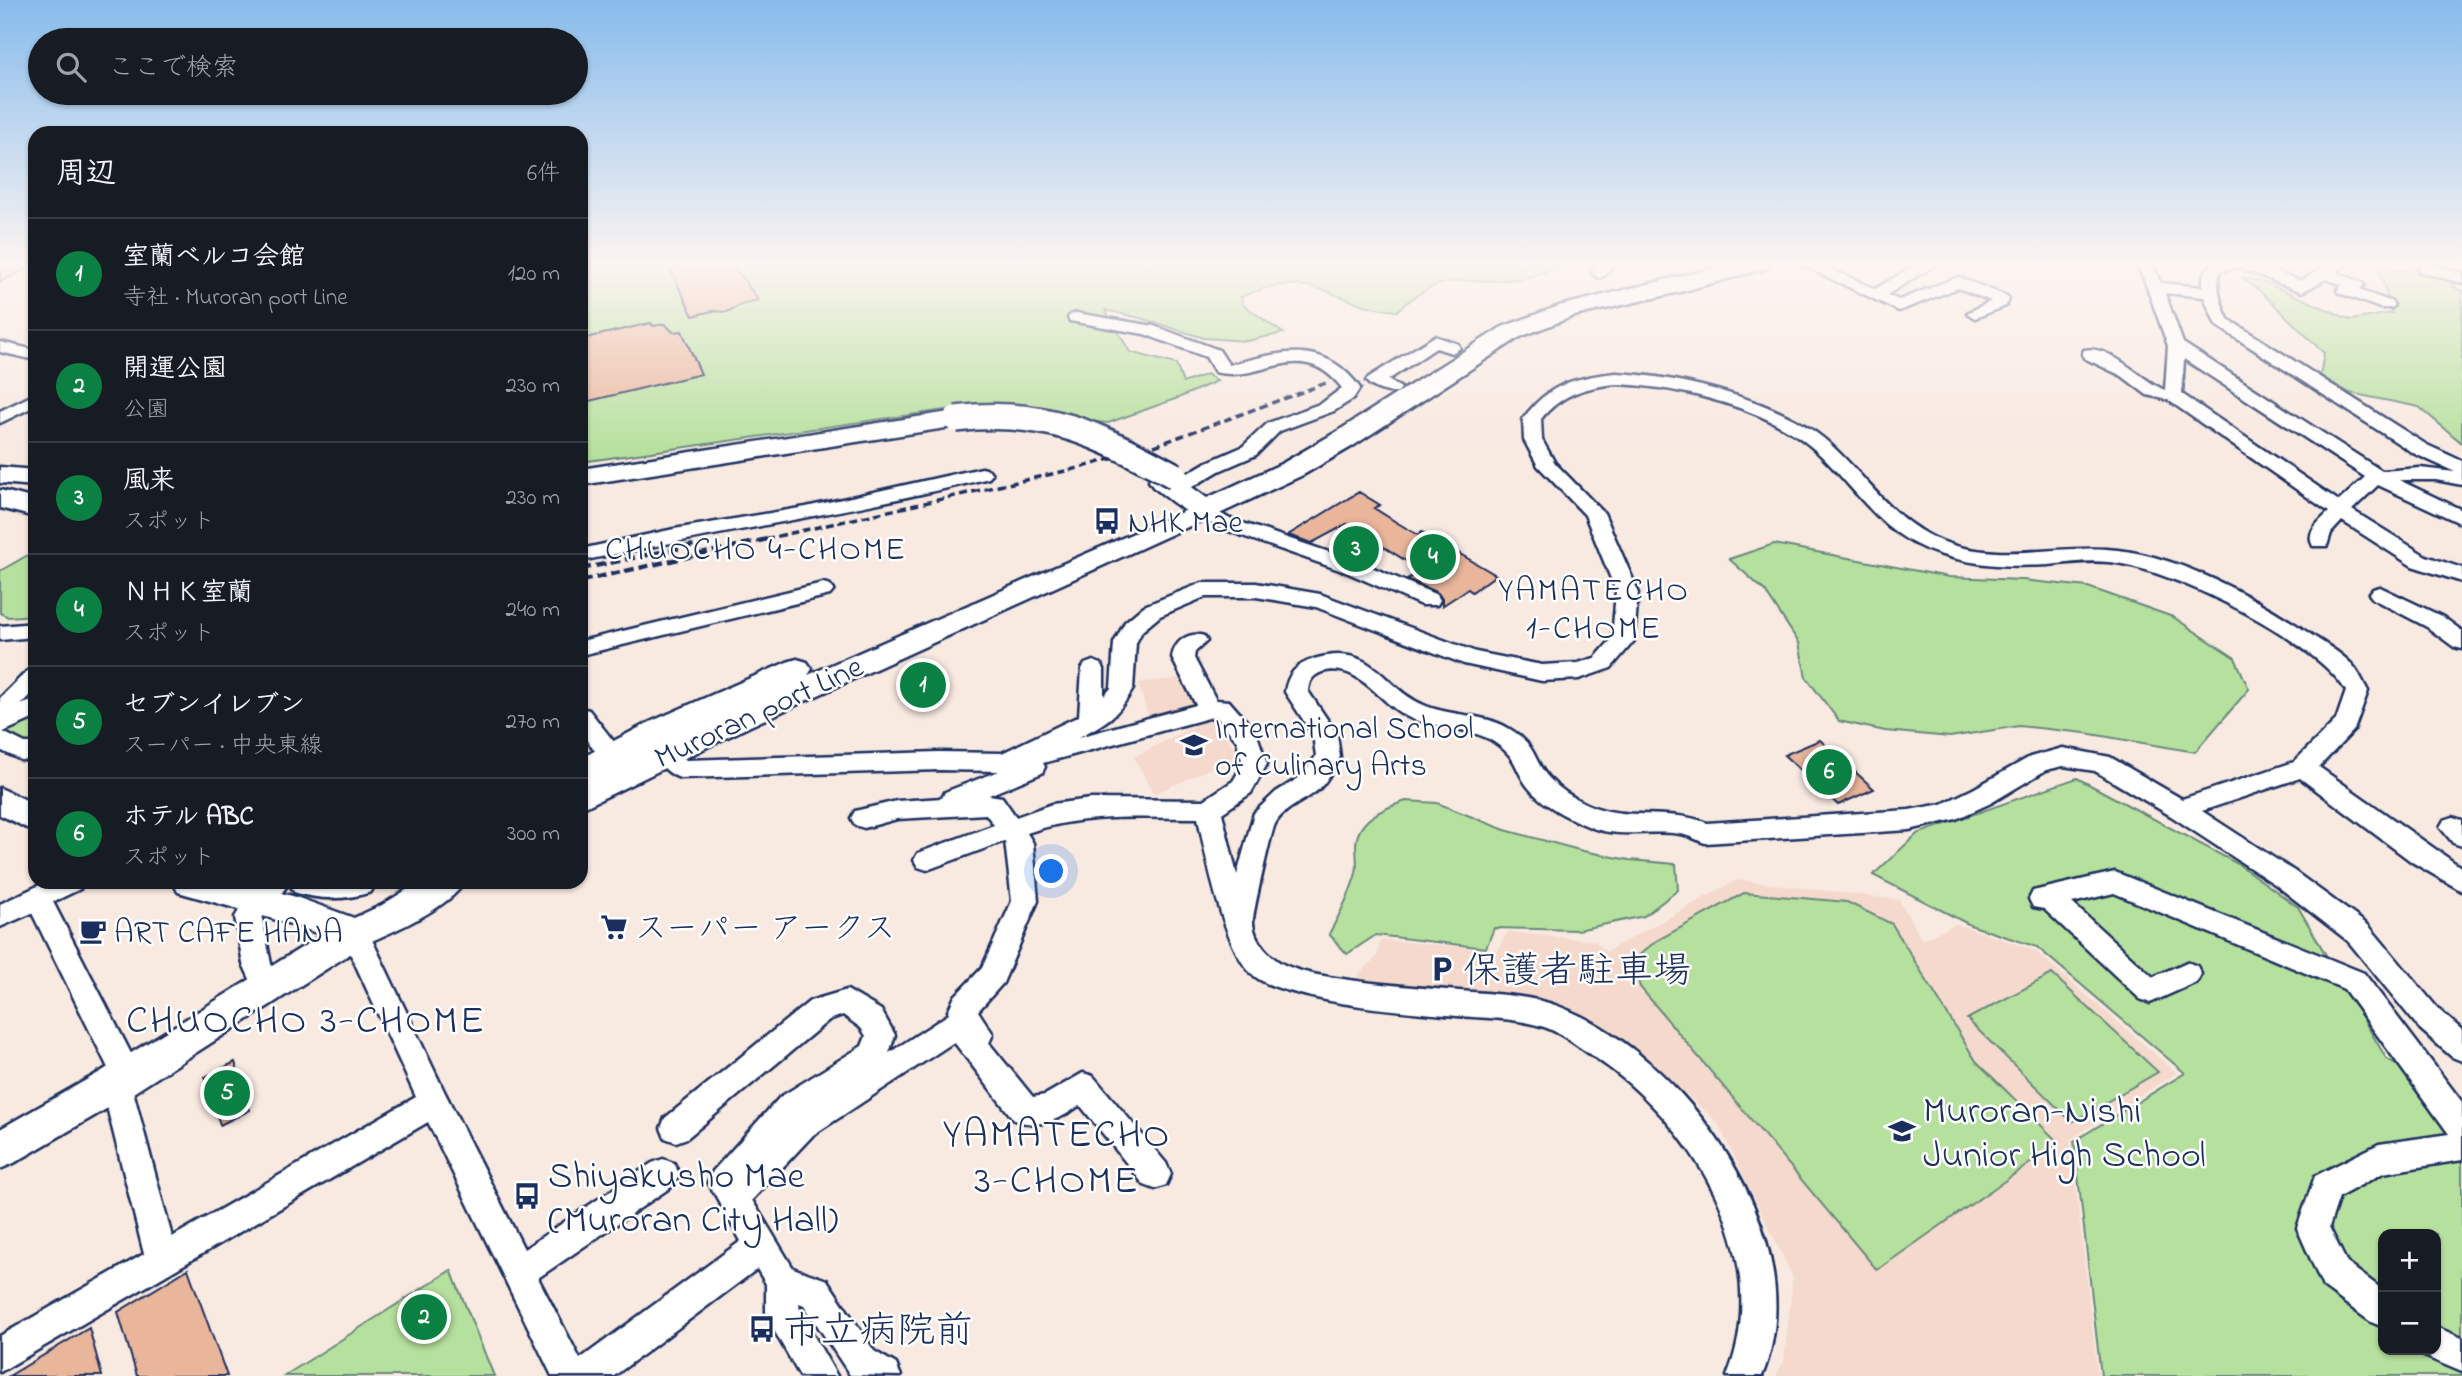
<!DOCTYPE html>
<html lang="ja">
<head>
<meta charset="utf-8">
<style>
	:root { --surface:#171b24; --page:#20242c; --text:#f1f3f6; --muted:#9ea1a6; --line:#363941; --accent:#0b8043 }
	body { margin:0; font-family:"Indie Flower","Klee One",sans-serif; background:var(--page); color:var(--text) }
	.controls { position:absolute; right:21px; bottom:21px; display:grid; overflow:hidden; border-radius:14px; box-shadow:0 2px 5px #0004 }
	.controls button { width:63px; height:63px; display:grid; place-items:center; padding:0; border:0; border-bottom:2px solid var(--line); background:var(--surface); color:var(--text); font:35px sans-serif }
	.you { position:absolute; left:1052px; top:872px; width:24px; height:24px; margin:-18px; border:5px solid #fff; border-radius:50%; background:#1a73e8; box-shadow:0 0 0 10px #1a73e833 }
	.badge { display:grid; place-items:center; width:46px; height:46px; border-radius:50%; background:var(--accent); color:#fff; font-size:23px; font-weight:700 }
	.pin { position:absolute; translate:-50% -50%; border:4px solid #fff; box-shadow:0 2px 7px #0006 }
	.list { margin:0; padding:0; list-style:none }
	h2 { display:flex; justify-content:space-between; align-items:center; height:91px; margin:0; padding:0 28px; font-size:30px }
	h2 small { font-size:23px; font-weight:400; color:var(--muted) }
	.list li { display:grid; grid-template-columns:46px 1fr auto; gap:21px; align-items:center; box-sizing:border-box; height:112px; padding:0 28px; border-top:2px solid var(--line) }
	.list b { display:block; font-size:26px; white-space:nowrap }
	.list p { margin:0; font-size:23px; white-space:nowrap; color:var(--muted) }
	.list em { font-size:23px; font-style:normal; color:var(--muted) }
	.icon { flex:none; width:38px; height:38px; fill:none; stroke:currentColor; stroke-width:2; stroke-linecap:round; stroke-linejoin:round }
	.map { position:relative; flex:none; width:2462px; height:1376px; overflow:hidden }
	.search { position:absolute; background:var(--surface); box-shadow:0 2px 5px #0004; left:28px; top:28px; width:560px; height:77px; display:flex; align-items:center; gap:18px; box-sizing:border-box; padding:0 24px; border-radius:38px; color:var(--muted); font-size:26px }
	.panel { position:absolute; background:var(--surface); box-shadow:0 2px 5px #0004; left:28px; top:126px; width:560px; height:763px; border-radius:21px }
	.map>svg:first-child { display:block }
</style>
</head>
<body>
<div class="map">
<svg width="2462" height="1376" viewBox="0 0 2462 1376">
	<rect width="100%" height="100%" fill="#f8e9e1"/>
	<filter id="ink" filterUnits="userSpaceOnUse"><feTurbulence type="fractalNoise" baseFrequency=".0143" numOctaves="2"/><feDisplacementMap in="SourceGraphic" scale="14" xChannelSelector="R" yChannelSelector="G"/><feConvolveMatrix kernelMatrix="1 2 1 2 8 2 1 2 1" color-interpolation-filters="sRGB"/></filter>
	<g filter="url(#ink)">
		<g fill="#f4d9cc">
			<path d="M1183 678 1239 755 1154 794 1134 757 1196 725 1154 735 1138 683Z"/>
			<path d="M1737 880 1899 900 1922 940 1956 924 2034 950 2177 1073 2070 1139 2098 1376H1776L1784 1361 1793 1277 1718 1123 1639 1050 1551 1009 1379 987 1357 976 1377 957 1381 940 1497 950 1508 932 1595 941 1606 952Z"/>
		</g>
		<g fill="#b6e09d" stroke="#68887e" stroke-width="2" fill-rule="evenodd">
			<path d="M581 263H1570C1553 268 1535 277 1518 279 1461 286 1446 267 1397 311 1332 306 1315 264 1241 297L1243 305 1283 333 1247 341 1204 338 1140 318 1105 310 1130 352 1176 364 1183 383 1207 374 1217 381 1178 398 1108 423 951 409 581 462Z"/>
			<path d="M2379 270 2408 271 2450 280 2455 288 2462 291V443L2419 407 2350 393 2320 376 2324 353 2261 292 2241 277 2267 283 2351 320 2392 313Z"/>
			<path d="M1774 544 1949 577 2022 580 2088 587 2173 617 2235 658 2249 689 2195 752 2085 733 2019 726 1950 737 1885 731 1839 721 1806 677 1799 643 1765 591 1729 559Z"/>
			<path d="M35 551V615L8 617 0 613V571Z"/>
			<path d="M35 714V747L6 735 9 730Z"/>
			<path d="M2077 778 2238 864 2298 907 2386 1058 2462 1106V1376H2101L2074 1141 2185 1073 2037 947 1970 925 1873 875 1917 834ZM2383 1234H2436V1350H2383Z"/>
			<path d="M1406 801 1437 803 1505 830 1583 851 1629 860 1676 864 1678 890 1644 916 1578 930 1494 928 1486 948 1376 935 1347 954 1329 934C1340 914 1350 895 1356 873 1358 864 1356 855 1356 845 1357 819 1384 808 1406 801Z"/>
			<path d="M1744 893 1847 902 1892 924 1976 1061 2059 1143 1877 1270 1640 987 1632 961 1656 941Z"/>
			<path d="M2052 974 2158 1072 2072 1122 1967 1019Z"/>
			<path d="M451 1270 494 1376H284L303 1364Z"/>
		</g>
		<g fill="#e9b59b" stroke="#1b2f5e" stroke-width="2">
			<path d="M693 263H732L758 300 740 305 727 312 712 311 693 316 671 271 676 267Z"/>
			<path d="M0 264 27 269 0 282Z"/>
			<path d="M651 323 653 326 665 324 673 332 682 331 701 374 581 403V339Z"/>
			<path d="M1359 492 1380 505 1374 508 1396 522 1418 535 1422 532 1496 575 1472 592 1468 589 1442 606V599L1438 593 1407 579 1422 571 1347 524 1312 543 1288 535Z"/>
			<path d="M1820 740 1874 789 1838 805 1784 755Z"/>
			<path d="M235 1062 250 1110 220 1125 205 1077Z"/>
			<path d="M188 1269 227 1376H137L118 1312Z"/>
			<path d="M89 1328 102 1376H9Z"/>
		</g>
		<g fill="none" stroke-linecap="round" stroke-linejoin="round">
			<defs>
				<g id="minor">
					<path d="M1599 263H1615L1604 276 1599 278 1591 273Z"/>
					<path d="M1798 263H1818L1875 289 1919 263H1938L1887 295 1899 300 1958 277 2007 296 2009 299 2006 306 1975 318 1967 313 1991 301 1958 288 1899 311Z"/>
					<path d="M2135 263H2151L2161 283 2202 287 2204 273 2214 263H2254L2301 281 2330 263H2348L2336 272 2362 282 2364 285 2359 290 2392 302 2394 305 2392 308H2380L2339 293 2337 290 2343 285 2326 279 2302 292 2238 267 2220 271C2215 287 2221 304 2228 319L2427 445 2462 461V485L2436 480H2399L2462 510V524L2378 485 2352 510 2426 556 2462 568V582L2412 566 2342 521 2331 533 2327 546H2313C2305 532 2319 522 2329 512L2168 400 2147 395 2122 376 2084 358 2082 354 2084 350C2111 344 2142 382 2165 390L2168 346 2144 279ZM2165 293 2204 297 2216 325 2413 453 2455 472 2420 468 2382 471 2183 343ZM2184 359 2365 477 2339 501 2182 394Z"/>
					<path d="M2426 264 2462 273V283L2421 272 2418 269 2421 266Z"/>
					<path d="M1076 313 1154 326 1219 350 1229 365C1280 352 1324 338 1360 388L1353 399 1334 411 1280 431 1256 455 1219 471 1182 493H1168L1165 489 1168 485 1205 463 1242 447 1268 423 1322 403 1342 388C1300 335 1263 384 1215 372L1206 357 1144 334 1070 321 1068 318 1070 315Z"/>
					<path d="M1435 336 1458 344 1460 348 1452 353 1436 348 1388 380 1401 388 1398 392C1388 394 1373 389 1366 381L1369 377Z"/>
					<path d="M0 342 35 350V360L0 352Z"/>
					<path d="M1616 373C1679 376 1783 401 1829 443 1868 478 1893 523 1944 542 1998 562 2050 546 2106 549 2174 552 2257 598 2313 636 2327 645 2344 655 2355 668 2360 675 2364 684 2368 691L2354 730 2319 767 2462 868V891L2412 862 2300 778 2202 811 2294 871 2368 925 2439 1010 2462 1030V1061L2452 1057 2419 1028 2348 941 2276 885 2171 816 2095 771 2063 766 2046 770 1991 803 1956 819 1909 830 1705 843C1697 840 1688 835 1680 834 1651 829 1619 839 1590 827 1569 818 1543 806 1528 787 1513 767 1519 759 1494 742 1476 729 1434 727 1412 719 1381 707 1360 661 1322 672 1312 676 1309 681 1308 691L1337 734 1340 757C1334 767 1328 780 1320 788 1307 801 1284 807 1275 824 1272 829 1252 916 1253 922 1253 940 1272 960 1287 966 1306 974 1329 977 1349 980 1386 985 1422 988 1459 991 1493 994 1527 995 1558 1006 1685 1054 1819 1239 1762 1376H1727C1776 1256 1692 1120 1591 1055 1576 1045 1559 1031 1541 1026 1514 1018 1485 1018 1457 1016 1401 1011 1343 1007 1289 991 1276 987 1261 983 1251 973 1223 945 1206 857 1198 818 1140 818 1083 813 1027 833L1033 843 1038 901 1003 983 978 1011 993 1034 989 1043 1033 1097 1045 1095 1083 1073 1093 1076 1166 1163 1171 1174 1166 1185 1155 1189 1144 1185 1080 1105C1060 1120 1039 1129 1014 1120L954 1042 813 1135 752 1200 793 1268 827 1280 874 1351 896 1364 901 1376 850 1375 804 1305 799 1303 800 1312 837 1376H800L766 1316V1284L757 1269 614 1376H552L428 1122 0 1372V1336L144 1254 101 1083 106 1074 110 1072 32 913 0 927V904L46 882H84L80 889 53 902 142 1075 137 1084 132 1087 172 1237 416 1097 341 933 345 925 355 922 365 925 445 1093 524 1249 652 1163 663 1159 674 1163 679 1174 674 1185 538 1278 580 1359 741 1241 708 1182 713 1171 780 1097 862 1046 866 1036 861 1028 843 1015 829 1020 687 1138 676 1142 665 1138 661 1128 665 1118 810 1001 847 990 881 1010 895 1035 889 1053 949 1014 948 1011 955 996 982 968 1012 901 1005 841 927 870 918 867 914 860 918 853 994 825 986 814 897 819 864 828 855 825 851 818 855 811 897 801 942 798 945 792 999 771 939 770 680 778C668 774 659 764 653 753L657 747C671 742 676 750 686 760L939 752 1002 753 1079 716 1082 669 1085 664 1093 661 1101 664 1104 669V696L1111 688 1114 643 1125 622 1144 606 1202 583H1256L1320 594 1476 652 1542 665 1578 663 1595 658 1612 639 1616 591 1585 515 1538 466 1524 440 1523 419C1548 384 1576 377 1616 373ZM1616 384C1678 386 1769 408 1815 450 1858 489 1879 535 1939 554 1976 566 2011 567 2049 565 2068 563 2088 560 2108 562 2166 566 2317 640 2346 691L2336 720 2294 762 2182 799 2110 757 2063 748 2030 757 1973 789 1942 804 1909 810 1707 823C1668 807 1625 822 1587 804 1573 798 1558 788 1548 777 1532 758 1536 744 1508 728 1485 714 1451 716 1426 706 1381 688 1374 641 1314 659 1296 665 1288 673 1285 692L1313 735 1316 756 1302 776 1276 792 1254 813 1237 875 1222 813 1251 793 1267 764 1256 732 1229 701 1216 700 1194 658 1195 652 1207 641 1204 636C1188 631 1174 642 1172 658L1196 705 1079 737C1107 722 1116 718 1133 689L1136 643 1142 631 1160 616 1205 597H1256L1316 607 1464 664 1542 681 1579 679 1611 668 1634 641 1638 591 1604 513 1555 463 1542 440 1541 419C1561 394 1586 387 1616 384ZM1216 716 1237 741 1243 764 1233 781 1204 800 1091 799 1052 804 1016 817 1002 797 989 795 1042 773 1045 767 1043 763Z"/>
					<path d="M35 394V406L0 423V411Z"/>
					<path d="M982 468 989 470 992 474 989 478C854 512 717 532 581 561V549L674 529 806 507Z"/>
					<path d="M1205 504 1228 518 1362 563 1437 595 1440 600 1437 605H1421L1348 573 1214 526 1195 510Z"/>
					<path d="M823 583 830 585 834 590 830 595 581 655V641Z"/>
					<path d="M2380 587 2443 617 2462 631V649L2454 647 2427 627 2373 599 2369 594 2373 589Z"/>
					<path d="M35 623V637L0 640V626Z"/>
					<path d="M35 668V690L20 705 35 700V718L3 732 25 743H35V761L21 760 0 750V698L27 671Z"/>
					<path d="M581 708 589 710 618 747 636 751 640 757 636 763 628 766 603 761 581 733Z"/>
					<path d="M2453 817 2462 820V846L2453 843 2440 827 2444 820Z"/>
					<path d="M2115 872 2364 973 2462 1102V1160L2383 1173 2339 1197 2329 1227 2347 1263 2383 1290V1327L2371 1322 2323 1287 2297 1228 2315 1176 2379 1144 2449 1134 2344 989 2114 893 2072 903 2153 977 2187 962 2197 966 2201 974 2197 982 2150 1003 2140 999 2044 909 2033 907 2029 899 2033 891Z"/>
					<path d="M261 882H290L262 918 271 964 282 988 278 996 268 1000 258 996 243 964 235 917 249 894Z"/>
					<path d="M2436 1327 2462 1338V1372L2424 1356 2421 1350H2436Z"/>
				</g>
				<g id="major">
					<path d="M1205 502 1214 505 1218 510 1214 515 748 727 581 809V758L650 722 787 662 797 659 807 662 812 669 808 675Z"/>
					<path d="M0 788 35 804V832L0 815Z"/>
					<path d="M173 882H241L296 897 354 918 382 905 419 882H464C452 906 393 932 367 943L130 1095 14 1163 0 1169V1129L102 1071 322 935 291 924 178 892Z"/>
					<path d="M289 882H376L371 892C346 900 319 900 294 892Z"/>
				</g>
				<g id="highway">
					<path d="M1734 263H1770L1767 268 1680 292 1574 316 1520 337 1353 446 1303 475 1215 516C1192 522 1171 500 1153 487L1149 481 1153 475C1174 470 1190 487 1207 498L1283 463 1333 434 1502 327 1559 306Z"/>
					<path d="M956 411 965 413 969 419 965 425 581 485V469Z"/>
					<path d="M0 467 35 470V486L0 483Z"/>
					<path d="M0 490 35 499V517L0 508Z"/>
				</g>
			</defs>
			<use href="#minor" stroke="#1b2f5e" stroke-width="5"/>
			<use href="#major" stroke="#1b2f5e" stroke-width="5"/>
			<use href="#highway" stroke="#1b2f5e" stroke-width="5"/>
			<use href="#minor" fill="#fff" fill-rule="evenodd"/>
			<use href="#major" fill="#fff" fill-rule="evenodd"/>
			<use href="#highway" fill="#fff" fill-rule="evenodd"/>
			<path stroke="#1b2f5e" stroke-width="3.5" stroke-dasharray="8 4.5" stroke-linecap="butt" d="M765 539 1083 467 1146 449 1329 382"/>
			<g stroke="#1b2f5e" stroke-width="4.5" stroke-dasharray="10 5" stroke-linecap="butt">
				<path d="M581 569 694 545"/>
				<path d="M581 581 772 538"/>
			</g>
			<defs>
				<path id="highway-bridge" d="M956 419C1047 408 1097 434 1175 476"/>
			</defs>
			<use href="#highway-bridge" stroke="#1b2f5e" stroke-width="30" stroke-linecap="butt"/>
			<use href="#highway-bridge" stroke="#fff" stroke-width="25"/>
		</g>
	</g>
	<linearGradient id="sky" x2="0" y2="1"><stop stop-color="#87bbec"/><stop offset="0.58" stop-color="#fcf5f2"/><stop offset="1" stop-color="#fcf5f2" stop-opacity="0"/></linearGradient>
	<rect width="2462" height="455" fill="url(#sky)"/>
	<defs>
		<symbol id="bus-bare" viewBox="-9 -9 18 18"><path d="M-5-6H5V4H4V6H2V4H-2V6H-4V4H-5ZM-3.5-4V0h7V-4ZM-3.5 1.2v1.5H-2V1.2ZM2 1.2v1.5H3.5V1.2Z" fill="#1b2f5e" stroke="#fff" stroke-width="2.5" paint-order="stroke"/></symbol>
		<symbol id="university-bare" viewBox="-9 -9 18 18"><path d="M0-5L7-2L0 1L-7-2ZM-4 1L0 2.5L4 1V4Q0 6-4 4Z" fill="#1b2f5e" stroke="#fff" stroke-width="2.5" paint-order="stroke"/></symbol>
		<symbol id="supermarket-bare" viewBox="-9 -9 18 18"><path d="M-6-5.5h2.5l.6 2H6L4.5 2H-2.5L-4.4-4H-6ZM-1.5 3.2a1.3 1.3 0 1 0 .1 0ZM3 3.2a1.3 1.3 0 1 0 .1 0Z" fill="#1b2f5e" stroke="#fff" stroke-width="2.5" paint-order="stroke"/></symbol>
		<symbol id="cafe-bare" viewBox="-9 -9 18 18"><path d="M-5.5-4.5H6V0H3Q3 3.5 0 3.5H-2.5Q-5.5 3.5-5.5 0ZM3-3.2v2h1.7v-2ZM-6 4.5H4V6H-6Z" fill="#1b2f5e" stroke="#fff" stroke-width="2.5" paint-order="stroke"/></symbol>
		<symbol id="parking-bare" viewBox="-9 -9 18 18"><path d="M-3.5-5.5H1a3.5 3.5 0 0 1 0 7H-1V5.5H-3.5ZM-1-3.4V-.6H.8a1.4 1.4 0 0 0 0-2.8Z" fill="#1b2f5e" stroke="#fff" stroke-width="2.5" paint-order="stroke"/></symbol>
		<symbol id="school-bare" viewBox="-9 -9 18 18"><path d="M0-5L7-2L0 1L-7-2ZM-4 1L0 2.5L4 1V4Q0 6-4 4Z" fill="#1b2f5e" stroke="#fff" stroke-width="2.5" paint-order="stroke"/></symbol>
	</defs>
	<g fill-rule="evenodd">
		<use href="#bus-bare" x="1088" y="502" width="38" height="38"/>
		<use href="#university-bare" x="1175" y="726" width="38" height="38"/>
		<use href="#supermarket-bare" x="595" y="908" width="38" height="38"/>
		<use href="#cafe-bare" x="74" y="912" width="38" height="38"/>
		<use href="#parking-bare" x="1423" y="950" width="38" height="38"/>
		<use href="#school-bare" x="1883" y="1112" width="38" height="38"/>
		<use href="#bus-bare" x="508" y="1177" width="38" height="38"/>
		<use href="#bus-bare" x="743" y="1310" width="38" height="38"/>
	</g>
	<g text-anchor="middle" stroke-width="5" stroke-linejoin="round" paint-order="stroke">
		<g font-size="32" fill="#1b2f5e" stroke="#fff" text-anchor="start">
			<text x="1128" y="532">NHK Mae</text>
			<text x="1215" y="738">International School<tspan x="1215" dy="37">of Culinary Arts</tspan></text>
			<text x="635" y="938">スーパー アークス</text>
			<text x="114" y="942">ART CAFE HANA</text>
		</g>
		<g font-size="32" fill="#1b2f5e" stroke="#fff">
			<text transform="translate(758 711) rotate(-25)" y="11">Muroran port Line</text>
		</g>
		<g font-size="33" letter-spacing="2" fill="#1b2f5e" stroke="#fff">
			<text x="756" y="559">CHUOCHO 4-CHOME</text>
			<text x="1594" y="600">YAMATECHO<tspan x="1594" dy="38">1-CHOME</tspan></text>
		</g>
		<g font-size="38" fill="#1b2f5e" stroke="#fff" text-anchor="start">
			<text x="1463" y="982">保護者駐車場</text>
			<text x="1923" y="1122">Muroran-Nishi<tspan x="1923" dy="44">Junior High School</tspan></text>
			<text x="548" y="1187">Shiyakusho Mae<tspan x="548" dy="44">(Muroran City Hall)</tspan></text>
			<text x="783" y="1342">市立病院前</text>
		</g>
		<g font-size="40" letter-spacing="2" fill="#1b2f5e" stroke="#fff">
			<text x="306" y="1032">CHUOCHO 3-CHOME</text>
			<text x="1057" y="1146">YAMATECHO<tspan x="1057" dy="46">3-CHOME</tspan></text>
		</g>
	</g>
</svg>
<div class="controls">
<button>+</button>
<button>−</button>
</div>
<div class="you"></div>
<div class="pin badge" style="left:923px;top:685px">1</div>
<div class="pin badge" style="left:424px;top:1317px">2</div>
<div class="pin badge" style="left:1356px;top:549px">3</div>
<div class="pin badge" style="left:1433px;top:557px">4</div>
<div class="pin badge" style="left:227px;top:1093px">5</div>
<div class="pin badge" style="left:1829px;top:772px">6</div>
<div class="search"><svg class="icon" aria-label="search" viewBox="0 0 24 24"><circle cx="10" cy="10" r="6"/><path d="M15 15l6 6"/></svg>ここで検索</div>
<section class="panel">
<h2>周辺<small>6件</small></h2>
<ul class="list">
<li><span class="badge">1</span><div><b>室蘭ベルコ会館</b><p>寺社 · Muroran port Line</p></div><em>120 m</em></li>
<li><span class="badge">2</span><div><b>開運公園</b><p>公園</p></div><em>230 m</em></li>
<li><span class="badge">3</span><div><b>風来</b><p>スポット</p></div><em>230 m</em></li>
<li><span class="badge">4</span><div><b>ＮＨＫ室蘭</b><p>スポット</p></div><em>240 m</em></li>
<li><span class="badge">5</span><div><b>セブンイレブン</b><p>スーパー · 中央東線</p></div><em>270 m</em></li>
<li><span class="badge">6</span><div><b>ホテル ABC</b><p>スポット</p></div><em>300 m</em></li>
</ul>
</section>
</div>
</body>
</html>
